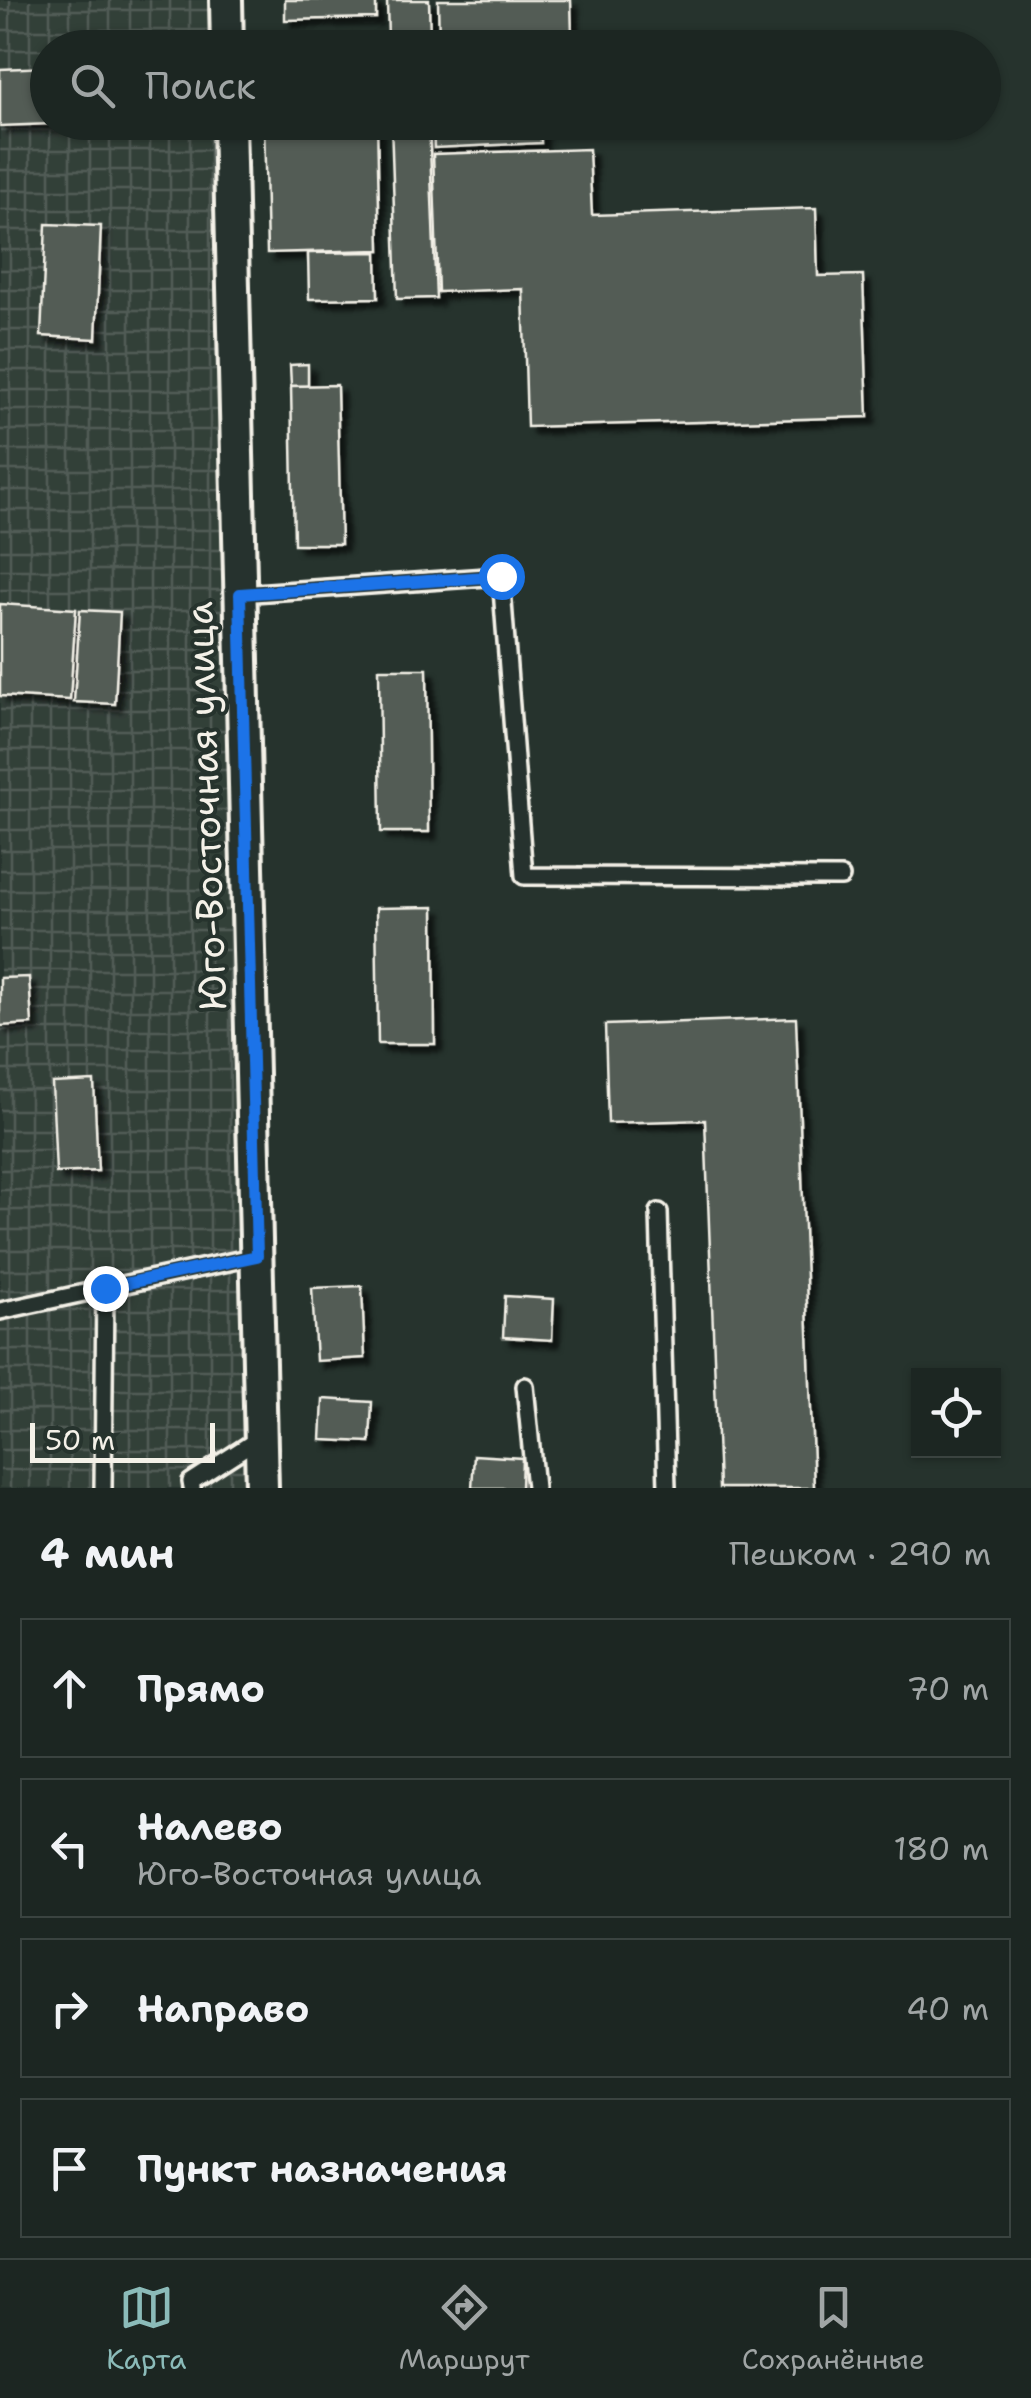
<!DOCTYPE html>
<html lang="ru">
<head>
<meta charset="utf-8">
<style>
	:root { --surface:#1c2622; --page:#29322f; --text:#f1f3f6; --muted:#a0a5a5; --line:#3a4340; --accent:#8bbbb9 }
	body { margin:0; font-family:"Shantell Sans",sans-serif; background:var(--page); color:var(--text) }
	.controls { position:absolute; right:30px; bottom:30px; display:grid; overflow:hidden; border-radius:0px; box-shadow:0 2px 8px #0004 }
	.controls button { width:90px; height:90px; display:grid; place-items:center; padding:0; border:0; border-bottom:2px solid var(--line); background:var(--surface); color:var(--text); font:50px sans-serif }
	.scale { position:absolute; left:30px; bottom:25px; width:185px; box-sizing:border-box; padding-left:10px; border:5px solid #f4f1e8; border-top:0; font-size:28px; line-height:35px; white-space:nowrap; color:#f4f1e8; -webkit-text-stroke:8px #26332d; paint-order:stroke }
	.stop { position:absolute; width:30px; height:30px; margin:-22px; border:8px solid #1a73e8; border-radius:50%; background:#fff }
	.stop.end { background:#1a73e8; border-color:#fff; box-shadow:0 2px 10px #0008 }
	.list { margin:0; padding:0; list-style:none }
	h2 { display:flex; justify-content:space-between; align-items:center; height:130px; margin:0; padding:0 40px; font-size:42px }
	h2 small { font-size:32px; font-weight:400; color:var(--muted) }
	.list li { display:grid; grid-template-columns:65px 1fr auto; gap:30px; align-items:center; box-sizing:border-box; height:140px; margin:0 20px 20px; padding:0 20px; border:2px solid var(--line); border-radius:0px }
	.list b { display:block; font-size:38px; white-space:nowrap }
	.list p { margin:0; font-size:32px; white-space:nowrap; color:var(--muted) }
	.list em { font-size:32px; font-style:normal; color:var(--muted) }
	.icon { flex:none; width:55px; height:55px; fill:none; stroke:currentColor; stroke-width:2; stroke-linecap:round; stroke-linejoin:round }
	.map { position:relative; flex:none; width:1031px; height:1488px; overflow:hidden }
	.search { position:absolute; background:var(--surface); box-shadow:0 2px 8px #0004; left:30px; right:30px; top:30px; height:110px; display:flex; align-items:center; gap:25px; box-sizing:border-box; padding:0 35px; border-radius:55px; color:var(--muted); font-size:38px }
	.sheet { height:770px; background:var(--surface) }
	nav { display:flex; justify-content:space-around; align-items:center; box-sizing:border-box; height:140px; border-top:2px solid var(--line); background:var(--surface); font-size:28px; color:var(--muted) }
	nav a { display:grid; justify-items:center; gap:5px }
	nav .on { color:var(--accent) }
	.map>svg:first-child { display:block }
</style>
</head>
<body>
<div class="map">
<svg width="1031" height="1488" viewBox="0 0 1031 1488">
	<defs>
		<pattern id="industrial-grid" width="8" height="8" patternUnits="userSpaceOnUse" patternTransform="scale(2.5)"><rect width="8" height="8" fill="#333f39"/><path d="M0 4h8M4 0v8" fill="none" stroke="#515b56"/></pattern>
		<filter id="shadow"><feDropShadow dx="7" dy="7" stdDeviation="2.5" flood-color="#0009"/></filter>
	</defs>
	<rect width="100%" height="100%" fill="#26332d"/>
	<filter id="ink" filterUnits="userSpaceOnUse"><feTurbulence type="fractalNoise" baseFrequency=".01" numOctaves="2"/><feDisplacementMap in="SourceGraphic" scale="20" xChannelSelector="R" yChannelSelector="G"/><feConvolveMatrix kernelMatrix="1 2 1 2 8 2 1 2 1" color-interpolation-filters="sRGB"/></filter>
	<g filter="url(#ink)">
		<path fill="url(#industrial-grid)" d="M0 0H214L215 47 48 48V122L217 123 248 1488H0Z"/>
		<g fill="#525c55" stroke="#f4f1e8" stroke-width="2.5" filter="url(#shadow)">
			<path d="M285 0H376V18L285 20Z"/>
			<path d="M387 0H429L430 39 388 40Z"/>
			<path d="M438 0H571L572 36 439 40Z"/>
			<path d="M48 67V122L78 123 0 126V69Z"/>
			<path d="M264 122H377L380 250 267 253Z"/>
			<path d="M391 122H429L436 298 397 299Z"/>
			<path d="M433 122H540L541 143 434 148Z"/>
			<path d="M589 149 592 215 816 208 818 276 863 275 868 417 527 427 523 289 438 292 433 154Z"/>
			<path d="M46 224 101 226 96 339 41 336Z"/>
			<path d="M377 252 378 298 309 299 308 253Z"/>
			<path d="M308 364V386H291L290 365Z"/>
			<path d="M337 385 341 544H294L291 386Z"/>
			<path d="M0 604 76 609 70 700 0 696Z"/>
			<path d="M80 610 120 612 115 704 74 702Z"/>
			<path d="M379 669H427L429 832H381Z"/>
			<path d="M434 907 435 1044H378L376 908Z"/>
			<path d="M29 977 32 1024 0 1026V978Z"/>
			<path d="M796 1018 814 1488H719L705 1120 608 1123 605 1025Z"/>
			<path d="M94 1081 98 1171 56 1173 52 1083Z"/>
			<path d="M362 1286 365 1358 316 1361 312 1288Z"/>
			<path d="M505 1296 554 1299 552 1340 503 1337Z"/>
			<path d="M323 1399 372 1402 370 1442 321 1440Z"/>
			<path d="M474 1455 522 1458 521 1488H472Z"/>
		</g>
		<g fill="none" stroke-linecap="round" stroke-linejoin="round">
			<defs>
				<g id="service">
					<path d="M239 594 501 576 524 876 841 877"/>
					<path d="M659 1212 667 1488"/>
					<path d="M0 1311 257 1256"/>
					<path d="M525 1386 535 1488"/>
					<path d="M103 1488 105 1288"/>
					<path d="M192 1488 191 1482 261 1437"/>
				</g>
				<g id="minor">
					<path d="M226 0 227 48"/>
					<path d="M229 122 262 1488"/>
				</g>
			</defs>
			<use href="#service" stroke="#f4f1e8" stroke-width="22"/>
			<use href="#minor" stroke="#f4f1e8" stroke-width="38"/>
			<use href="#service" stroke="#26332d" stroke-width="15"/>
			<use href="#minor" stroke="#26332d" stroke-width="30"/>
		</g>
	</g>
	<g fill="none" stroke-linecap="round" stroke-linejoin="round" filter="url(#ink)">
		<path stroke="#1a73e8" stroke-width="12" d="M105 1288 257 1256 240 594 501 576"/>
	</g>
	<g text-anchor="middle" stroke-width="8" stroke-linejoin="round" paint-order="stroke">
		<g font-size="38" fill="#f4f1e8" stroke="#26332d">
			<text transform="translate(206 806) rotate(-92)" y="13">Юго-Восточная улица</text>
		</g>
	</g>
</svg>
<div class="controls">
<button><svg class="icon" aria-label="locate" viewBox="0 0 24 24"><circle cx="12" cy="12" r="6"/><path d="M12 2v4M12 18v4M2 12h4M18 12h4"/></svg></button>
</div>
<div class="scale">50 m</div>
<div class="stop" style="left:501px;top:576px"></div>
<div class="stop end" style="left:105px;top:1288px"></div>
<div class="search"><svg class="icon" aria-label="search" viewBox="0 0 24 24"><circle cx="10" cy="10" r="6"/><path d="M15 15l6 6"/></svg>Поиск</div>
</div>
<section class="sheet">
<h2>4 мин<small>Пешком · 290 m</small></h2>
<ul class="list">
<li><svg class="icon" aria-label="ahead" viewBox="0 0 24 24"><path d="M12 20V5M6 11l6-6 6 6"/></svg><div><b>Прямо</b></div><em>70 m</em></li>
<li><svg class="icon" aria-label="left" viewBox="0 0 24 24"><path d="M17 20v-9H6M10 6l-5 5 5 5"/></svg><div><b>Налево</b><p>Юго-Восточная улица</p></div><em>180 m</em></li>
<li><svg class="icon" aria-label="right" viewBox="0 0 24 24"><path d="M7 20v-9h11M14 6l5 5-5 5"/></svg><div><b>Направо</b></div><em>40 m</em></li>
<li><svg class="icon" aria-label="arrive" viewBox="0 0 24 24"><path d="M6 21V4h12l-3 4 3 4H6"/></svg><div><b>Пункт назначения</b></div></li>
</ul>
</section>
<nav>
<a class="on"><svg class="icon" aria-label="map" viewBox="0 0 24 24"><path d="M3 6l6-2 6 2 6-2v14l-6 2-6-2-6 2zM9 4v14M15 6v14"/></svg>Карта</a>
<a><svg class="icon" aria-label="directions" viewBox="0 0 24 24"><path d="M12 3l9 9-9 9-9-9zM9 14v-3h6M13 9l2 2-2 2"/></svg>Маршрут</a>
<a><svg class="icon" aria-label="saved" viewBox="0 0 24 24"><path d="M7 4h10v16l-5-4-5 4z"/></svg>Сохранённые</a>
</nav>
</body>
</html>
